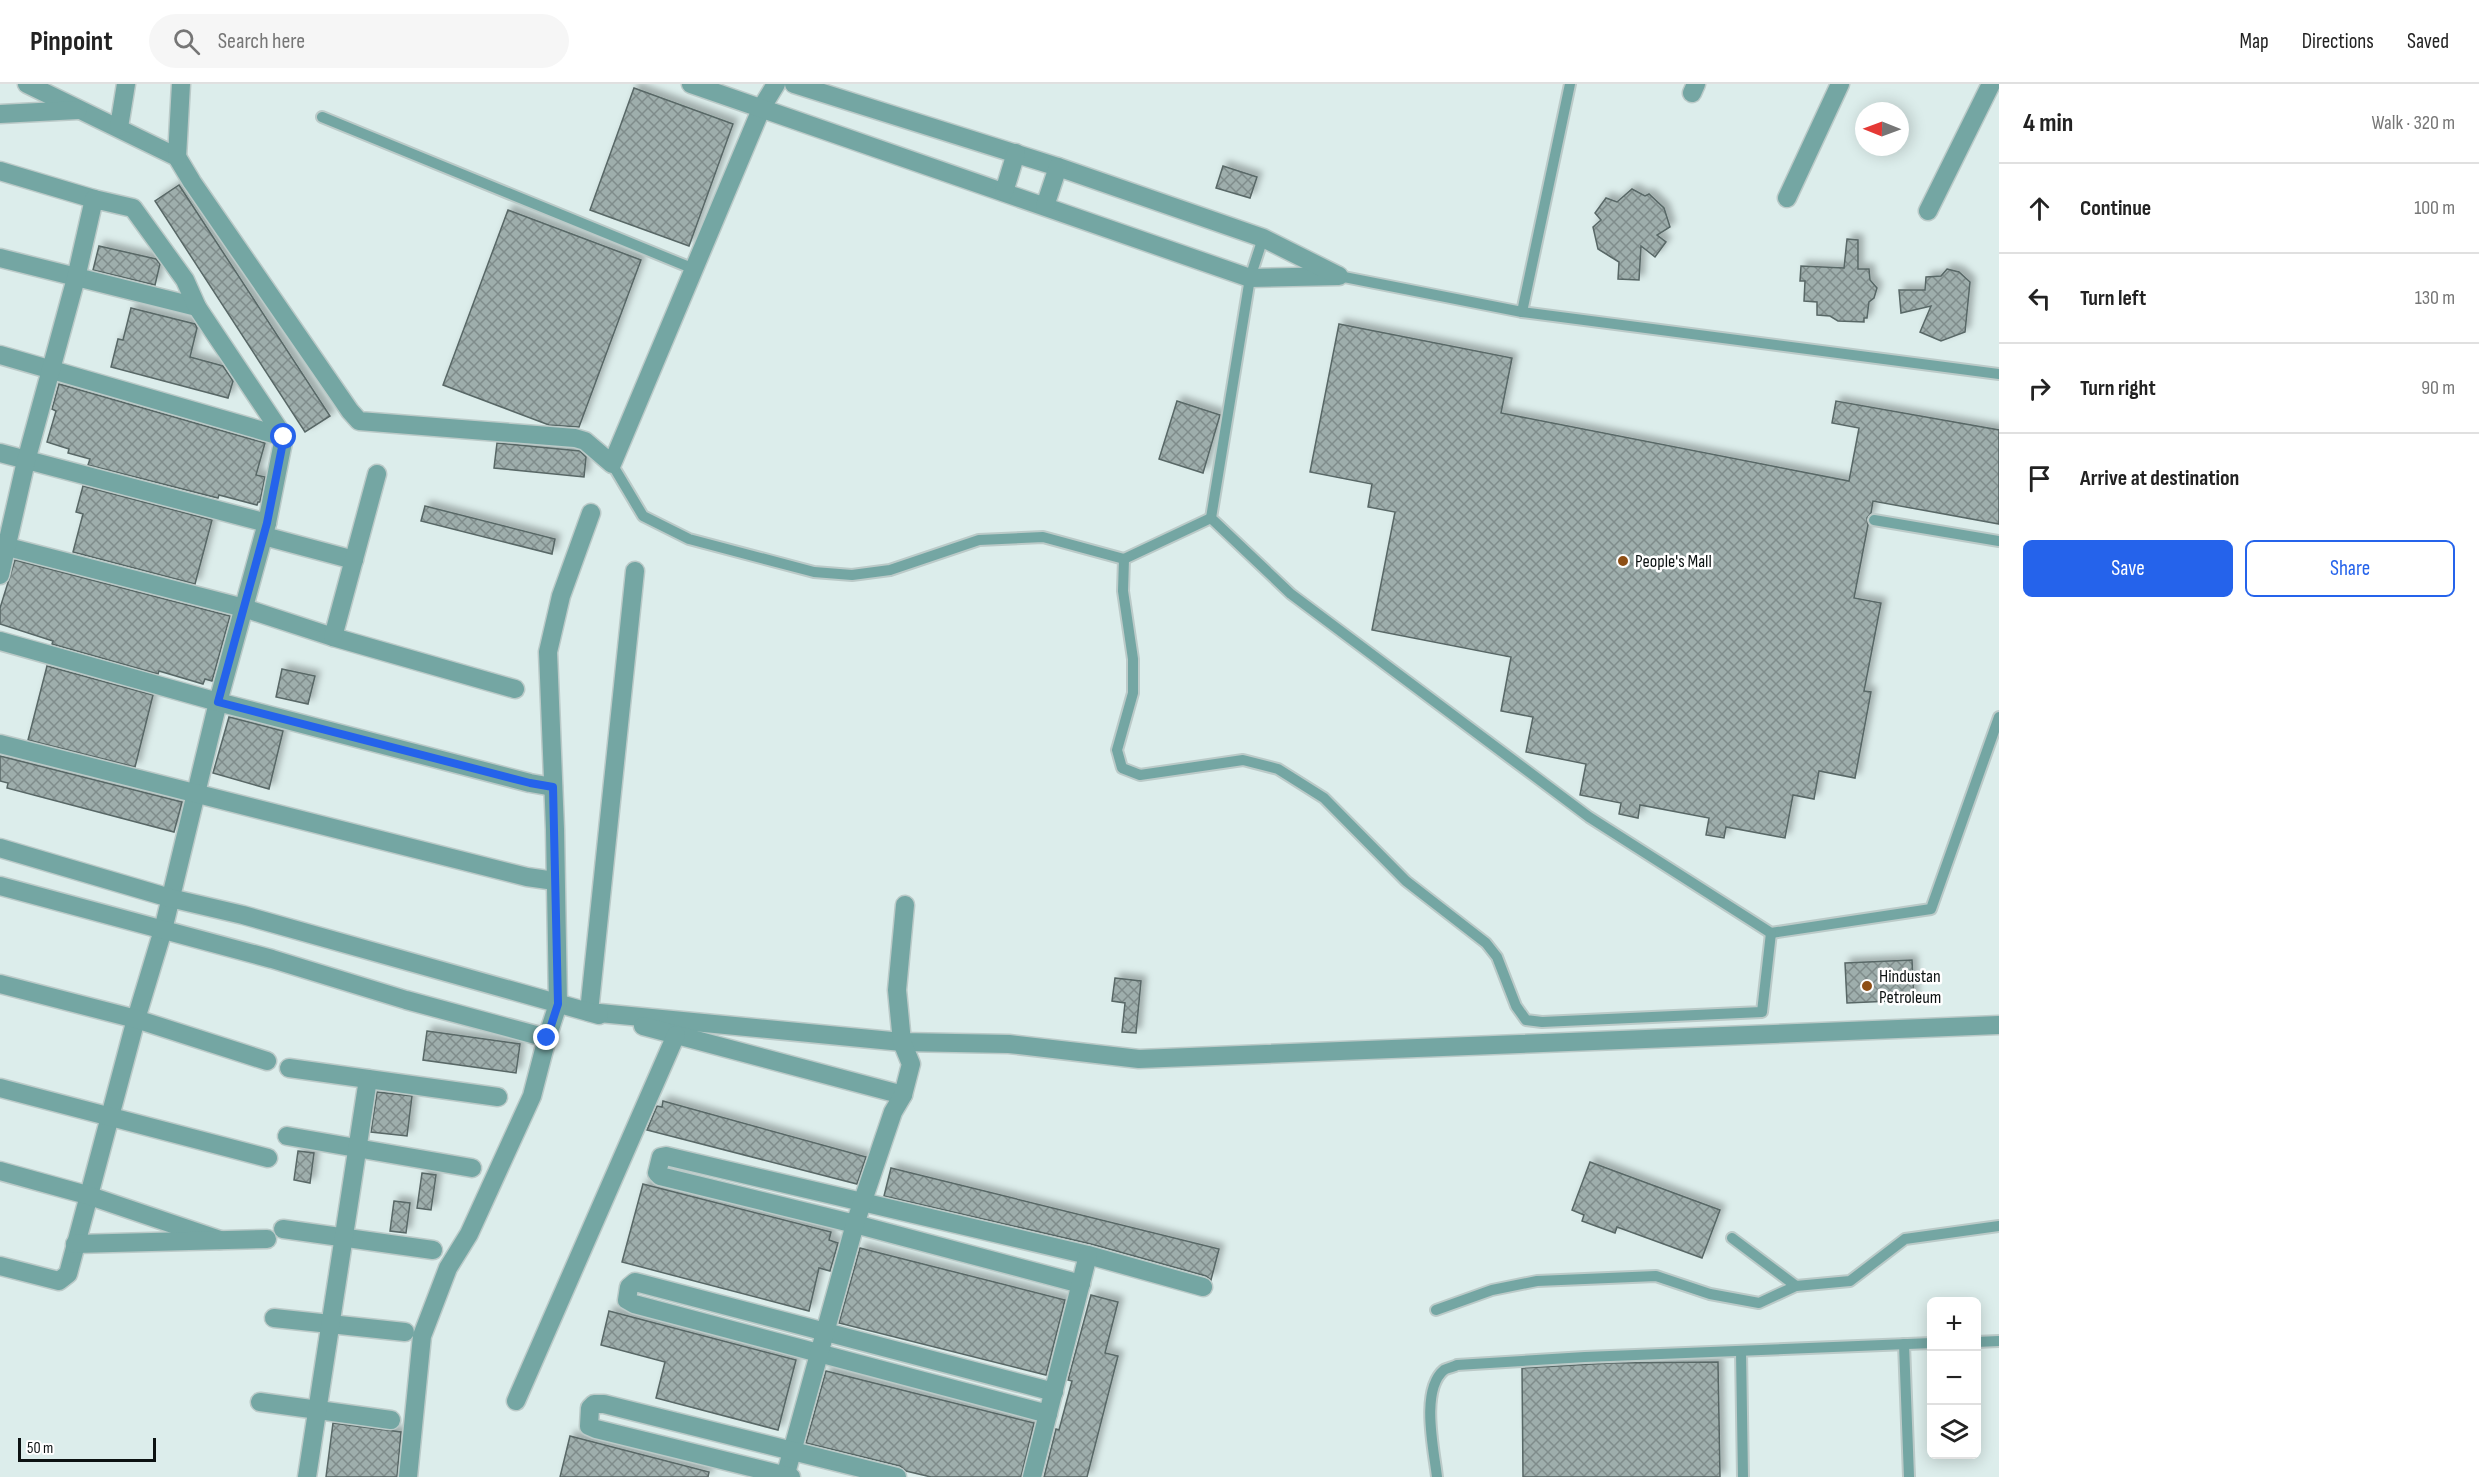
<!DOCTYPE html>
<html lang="en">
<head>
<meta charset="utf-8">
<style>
	:root { --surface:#fff; --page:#f6f6f6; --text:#222; --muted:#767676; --line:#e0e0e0; --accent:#2563eb }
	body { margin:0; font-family:"Sofia Sans Condensed",sans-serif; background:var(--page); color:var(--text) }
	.controls { position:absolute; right:18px; bottom:18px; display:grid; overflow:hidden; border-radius:9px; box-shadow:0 3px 15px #0003 }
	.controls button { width:54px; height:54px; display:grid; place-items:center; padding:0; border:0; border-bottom:2px solid var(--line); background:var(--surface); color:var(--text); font:30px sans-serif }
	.compass { position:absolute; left:1855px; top:18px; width:54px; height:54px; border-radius:50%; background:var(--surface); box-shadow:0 3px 15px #0003; rotate:271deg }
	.scale { position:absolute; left:18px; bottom:15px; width:138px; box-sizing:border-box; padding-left:6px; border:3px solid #0c1212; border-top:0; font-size:16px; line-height:21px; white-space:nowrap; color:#0c1212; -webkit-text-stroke:4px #fff; paint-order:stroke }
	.stop { position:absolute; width:18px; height:18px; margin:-14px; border:4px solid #2563eb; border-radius:50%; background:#fff }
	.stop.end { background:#2563eb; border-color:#fff; box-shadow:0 2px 6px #0008 }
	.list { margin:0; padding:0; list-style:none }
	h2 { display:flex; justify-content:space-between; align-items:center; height:78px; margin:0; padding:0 24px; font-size:26px }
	h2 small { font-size:20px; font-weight:400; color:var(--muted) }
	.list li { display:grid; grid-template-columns:39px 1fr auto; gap:18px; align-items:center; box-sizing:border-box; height:90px; padding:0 24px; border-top:2px solid var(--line) }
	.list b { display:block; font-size:22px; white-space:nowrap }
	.list em { font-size:20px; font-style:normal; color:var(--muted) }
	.actions { display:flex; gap:12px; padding:18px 24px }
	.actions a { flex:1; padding:14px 0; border:2px solid var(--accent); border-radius:9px; text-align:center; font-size:21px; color:var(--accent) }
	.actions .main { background:var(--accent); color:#fff }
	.icon { flex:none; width:33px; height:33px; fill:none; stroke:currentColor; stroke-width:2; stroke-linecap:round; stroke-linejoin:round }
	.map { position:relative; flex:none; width:1999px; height:1393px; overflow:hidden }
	header { display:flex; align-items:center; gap:36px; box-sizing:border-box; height:84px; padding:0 30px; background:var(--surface); border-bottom:2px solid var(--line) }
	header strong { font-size:28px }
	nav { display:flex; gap:33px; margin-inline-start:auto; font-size:21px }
	.search { width:420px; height:54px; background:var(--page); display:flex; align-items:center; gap:15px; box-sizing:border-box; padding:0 21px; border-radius:33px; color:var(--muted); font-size:22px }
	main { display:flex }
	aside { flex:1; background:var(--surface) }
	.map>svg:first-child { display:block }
</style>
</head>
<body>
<header>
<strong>Pinpoint</strong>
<div class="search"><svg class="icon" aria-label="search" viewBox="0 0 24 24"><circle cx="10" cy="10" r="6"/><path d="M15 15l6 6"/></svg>Search here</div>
<nav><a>Map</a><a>Directions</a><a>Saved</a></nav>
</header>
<main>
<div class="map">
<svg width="1999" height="1393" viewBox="0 0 1999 1393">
	<defs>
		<pattern id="building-cross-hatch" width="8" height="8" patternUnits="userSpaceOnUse" patternTransform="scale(1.5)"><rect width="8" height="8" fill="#9eaeac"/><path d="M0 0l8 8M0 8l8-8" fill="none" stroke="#7f8c8b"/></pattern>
		<filter id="shadow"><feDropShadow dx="5" dy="-5" stdDeviation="3" flood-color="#0004"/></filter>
	</defs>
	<rect width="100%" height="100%" fill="#dcedeb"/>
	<g fill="url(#building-cross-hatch)" stroke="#586766" stroke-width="1.5" filter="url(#shadow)">
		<path d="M634 4 733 40 689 162 590 126Z"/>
		<path d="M1223 82 1257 93 1250 114 1216 104Z"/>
		<path d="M179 101 330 332 305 348 155 117Z"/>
		<path d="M1632 105 1645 112 1649 110 1664 124 1670 143 1657 151 1666 158 1655 173 1641 162 1639 196 1618 195 1619 178 1598 165 1593 143 1601 136 1595 129 1606 114 1617 118Z"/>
		<path d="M508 126 641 176 579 343 549 341 443 301Z"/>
		<path d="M1847 155 1858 156V185H1869L1870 196 1877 204 1874 214 1869 218 1867 234H1864V238L1838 237 1830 232 1817 231V218L1804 217 1805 197H1800L1801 182 1844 184Z"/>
		<path d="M99 162 156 175 160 180 155 201 93 186Z"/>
		<path d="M1947 185 1959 188 1970 198 1965 248 1941 257 1920 248 1931 222 1901 229 1899 206H1925L1926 193 1941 192Z"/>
		<path d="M131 224 195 240 197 244 190 273 223 282 233 297 228 314 111 283 118 255 123 256Z"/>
		<path d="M1339 240 1512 274 1501 329 1849 397 1859 344 1832 339 1836 317 1999 346V440L1873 417 1871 429 1867 434 1868 441 1854 514 1881 519 1864 607 1871 608 1855 694 1819 687 1814 715 1793 711 1785 754 1726 743 1724 754 1706 751 1709 734 1640 721 1638 734 1619 730 1621 719 1580 711 1586 680 1526 668 1533 633 1501 627 1511 573 1372 546 1395 428 1368 423 1372 400 1310 388Z"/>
		<path d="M59 300 265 359 256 391 265 393 260 418H258L257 421 219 411 218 414 88 381 90 375 68 369 69 365 47 358 56 327 52 325Z"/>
		<path d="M1177 317 1220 331 1203 389 1159 375Z"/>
		<path d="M497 359 580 367 586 373 584 393 494 384Z"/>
		<path d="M83 402 212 436 195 500 73 468 83 430 76 428Z"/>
		<path d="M425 422 555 455 552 470 421 437Z"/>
		<path d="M15 476 230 532 212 597 205 595 203 600 159 587 158 590 52 560 53 557 0 540V524Z"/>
		<path d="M47 582 153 611 135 683 28 656Z"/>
		<path d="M282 585 315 592 308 620 276 613Z"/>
		<path d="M229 633 283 647 269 705 213 689Z"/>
		<path d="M0 672 182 718 174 748 7 704 8 699 0 697Z"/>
		<path d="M1912 876 1914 916 1847 919 1845 879Z"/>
		<path d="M1115 894 1141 897 1136 949 1122 948 1125 919 1112 917Z"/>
		<path d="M427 947 520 960 516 989 423 976Z"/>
		<path d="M377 1008 412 1012 407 1052 371 1048Z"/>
		<path d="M663 1017 866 1073 857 1100 647 1046 657 1022 662 1023Z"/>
		<path d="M298 1067 314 1069 310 1099 294 1096Z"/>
		<path d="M1590 1078 1720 1126 1702 1174 1617 1143 1615 1149 1582 1137 1584 1131 1572 1126Z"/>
		<path d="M891 1084 1219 1165 1211 1196 1206 1192 1091 1160 884 1112Z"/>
		<path d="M422 1089 436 1091 431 1126 417 1124Z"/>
		<path d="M643 1100 831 1148 829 1156 838 1159 830 1187 819 1184 809 1227 622 1178Z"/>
		<path d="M394 1117 410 1119 406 1149 390 1147Z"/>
		<path d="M860 1164 1065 1216 1046 1291 839 1239Z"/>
		<path d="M1091 1211 1118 1218 1105 1269 1118 1272 1087 1393H1044L1056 1345 1059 1346 1072 1297 1068 1296Z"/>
		<path d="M609 1227 796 1276 778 1346 656 1314 665 1278 601 1261Z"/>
		<path d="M1718 1278 1720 1393H1523L1522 1284 1611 1279Z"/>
		<path d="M826 1287 1034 1339 1021 1393H931L906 1387 900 1382 806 1359Z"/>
		<path d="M333 1339 401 1348 397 1393H326Z"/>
		<path d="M570 1352 709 1388 708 1393H560Z"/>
	</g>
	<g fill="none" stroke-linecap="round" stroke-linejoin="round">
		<defs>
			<g id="lane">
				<path d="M322 33 694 185"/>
				<path d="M1263 154 1250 194 1211 434 1291 510 1589 733 1771 849 1931 825 1999 633"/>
				<path d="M1339 192 1522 228 1999 290"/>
				<path d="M1522 228 1570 0"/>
				<path d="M612 380 643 432 689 455 814 488 852 491 890 486 979 456 1043 453 1124 475"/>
				<path d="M1211 434 1124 475 1123 507 1133 575V609L1117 666 1122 684 1140 691 1243 676 1278 685 1324 714 1406 797 1486 859 1497 873 1516 922 1526 936 1542 938 1762 928 1771 849"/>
				<path d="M1874 436 1999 457"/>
				<path d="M1732 1154 1796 1202"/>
				<path d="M1436 1226 1492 1206 1537 1197 1656 1192 1710 1210 1759 1219 1796 1202 1850 1197 1905 1155 1999 1142"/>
				<path d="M1976 1258 1999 1257"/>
				<path d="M1904 1260 1909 1393"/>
				<path d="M1741 1267 1743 1393"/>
				<path d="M1437 1393C1434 1366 1420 1306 1444 1286 1447 1284 1454 1283 1457 1281L1585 1273 1932 1259"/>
			</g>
			<g id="street">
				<path d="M27 0 177 73 192 98 350 327 359 337 575 354 585 357 612 380 762 23 776 0"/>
				<path d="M691 0 1250 194 1339 192"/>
				<path d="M794 0 1058 83 1263 154 1337 191"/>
				<path d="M1692 9 1696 0"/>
				<path d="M0 30 78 26"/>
				<path d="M119 43 126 0"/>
				<path d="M177 73 181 0"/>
				<path d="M0 87 94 115"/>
				<path d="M1004 108 1016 69"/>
				<path d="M1787 114 1840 0"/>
				<path d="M1045 122 1058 83"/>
				<path d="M1928 127 1991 0"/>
				<path d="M0 174 197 223"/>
				<path d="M0 271 284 353"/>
				<path d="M0 369 267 439"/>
				<path d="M264 452 354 476"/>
				<path d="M0 461 244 524 333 553 515 605"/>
				<path d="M635 487 589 928 902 958 1009 960 1139 975 1999 941"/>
				<path d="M0 491 26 377 76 194 94 115 133 124 185 196 197 223 284 353 267 439 218 618 163 846 136 935 68 1190 59 1197 0 1182"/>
				<path d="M333 553 377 390"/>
				<path d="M0 557 218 618 530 699 553 703"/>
				<path d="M0 660 527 793 555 797"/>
				<path d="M0 764 170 814 243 831 599 931"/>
				<path d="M0 802 272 875 406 916 547 954"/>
				<path d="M0 900 136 935 267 977"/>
				<path d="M643 942 903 1011"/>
				<path d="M289 984 498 1013"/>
				<path d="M0 1004 268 1074"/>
				<path d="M287 1052 472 1084"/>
				<path d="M0 1087 87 1111 220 1156"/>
				<path d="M283 1145 433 1166"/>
				<path d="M75 1160 267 1155"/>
				<path d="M1081 1200 855 1140 660 1092 657 1089 661 1073 666 1072 1088 1171 1203 1203"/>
				<path d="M274 1234 405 1248"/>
				<path d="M516 1317 676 951"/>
				<path d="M260 1318 391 1336"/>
				<path d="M1048 1330 634 1220 627 1216 629 1203 635 1198 643 1200 1054 1308"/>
				<path d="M307 1393 368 995"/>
				<path d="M408 1393 422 1252 448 1184 469 1150 532 1012 547 954 558 920 555 745 548 568 561 512 591 429"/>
				<path d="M785 1393 855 1140 893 1028 903 1011 911 980 902 958 897 906 905 821"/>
				<path d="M791 1393 596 1345 589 1342 590 1324 594 1320H604L897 1393"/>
				<path d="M1032 1393 1088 1171"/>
			</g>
		</defs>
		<use href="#lane" stroke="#bbcac8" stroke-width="14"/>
		<use href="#street" stroke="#bbcac8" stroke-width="21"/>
		<use href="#lane" stroke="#74a6a3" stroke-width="10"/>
		<use href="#street" stroke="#74a6a3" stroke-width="18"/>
	</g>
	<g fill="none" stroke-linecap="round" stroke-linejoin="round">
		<path stroke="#2563eb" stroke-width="8" d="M284 353 267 439 218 618 530 699 553 703 558 920 547 954"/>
	</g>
	<g fill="#8e4f15" stroke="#fff" stroke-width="2">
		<circle cx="1623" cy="477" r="6"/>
		<circle cx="1867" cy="902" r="6"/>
	</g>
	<g text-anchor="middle" stroke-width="5" stroke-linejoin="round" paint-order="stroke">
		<g font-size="18" fill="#0c1212" stroke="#fff" text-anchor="start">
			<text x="1635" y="483">People's Mall</text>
			<text x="1879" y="898">Hindustan<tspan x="1879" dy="21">Petroleum</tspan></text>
		</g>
	</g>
</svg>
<div class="controls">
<button>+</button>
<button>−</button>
<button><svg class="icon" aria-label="layers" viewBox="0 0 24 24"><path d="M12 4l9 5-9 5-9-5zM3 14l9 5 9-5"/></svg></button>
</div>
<svg class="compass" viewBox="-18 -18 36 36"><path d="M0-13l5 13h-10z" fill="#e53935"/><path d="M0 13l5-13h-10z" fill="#767676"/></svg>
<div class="scale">50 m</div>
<div class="stop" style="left:284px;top:353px"></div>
<div class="stop end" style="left:547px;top:954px"></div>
</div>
<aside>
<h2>4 min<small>Walk · 320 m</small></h2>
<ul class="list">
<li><svg class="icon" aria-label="ahead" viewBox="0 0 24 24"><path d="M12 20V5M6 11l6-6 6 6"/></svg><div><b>Continue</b></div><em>100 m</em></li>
<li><svg class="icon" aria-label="left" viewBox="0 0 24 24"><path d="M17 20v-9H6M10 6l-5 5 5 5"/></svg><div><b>Turn left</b></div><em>130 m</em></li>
<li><svg class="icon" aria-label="right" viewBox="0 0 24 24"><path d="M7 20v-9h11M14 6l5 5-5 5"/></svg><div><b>Turn right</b></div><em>90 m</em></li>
<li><svg class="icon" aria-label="arrive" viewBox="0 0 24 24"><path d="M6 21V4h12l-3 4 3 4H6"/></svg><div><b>Arrive at destination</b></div></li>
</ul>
<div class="actions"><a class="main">Save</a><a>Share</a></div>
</aside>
</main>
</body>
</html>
